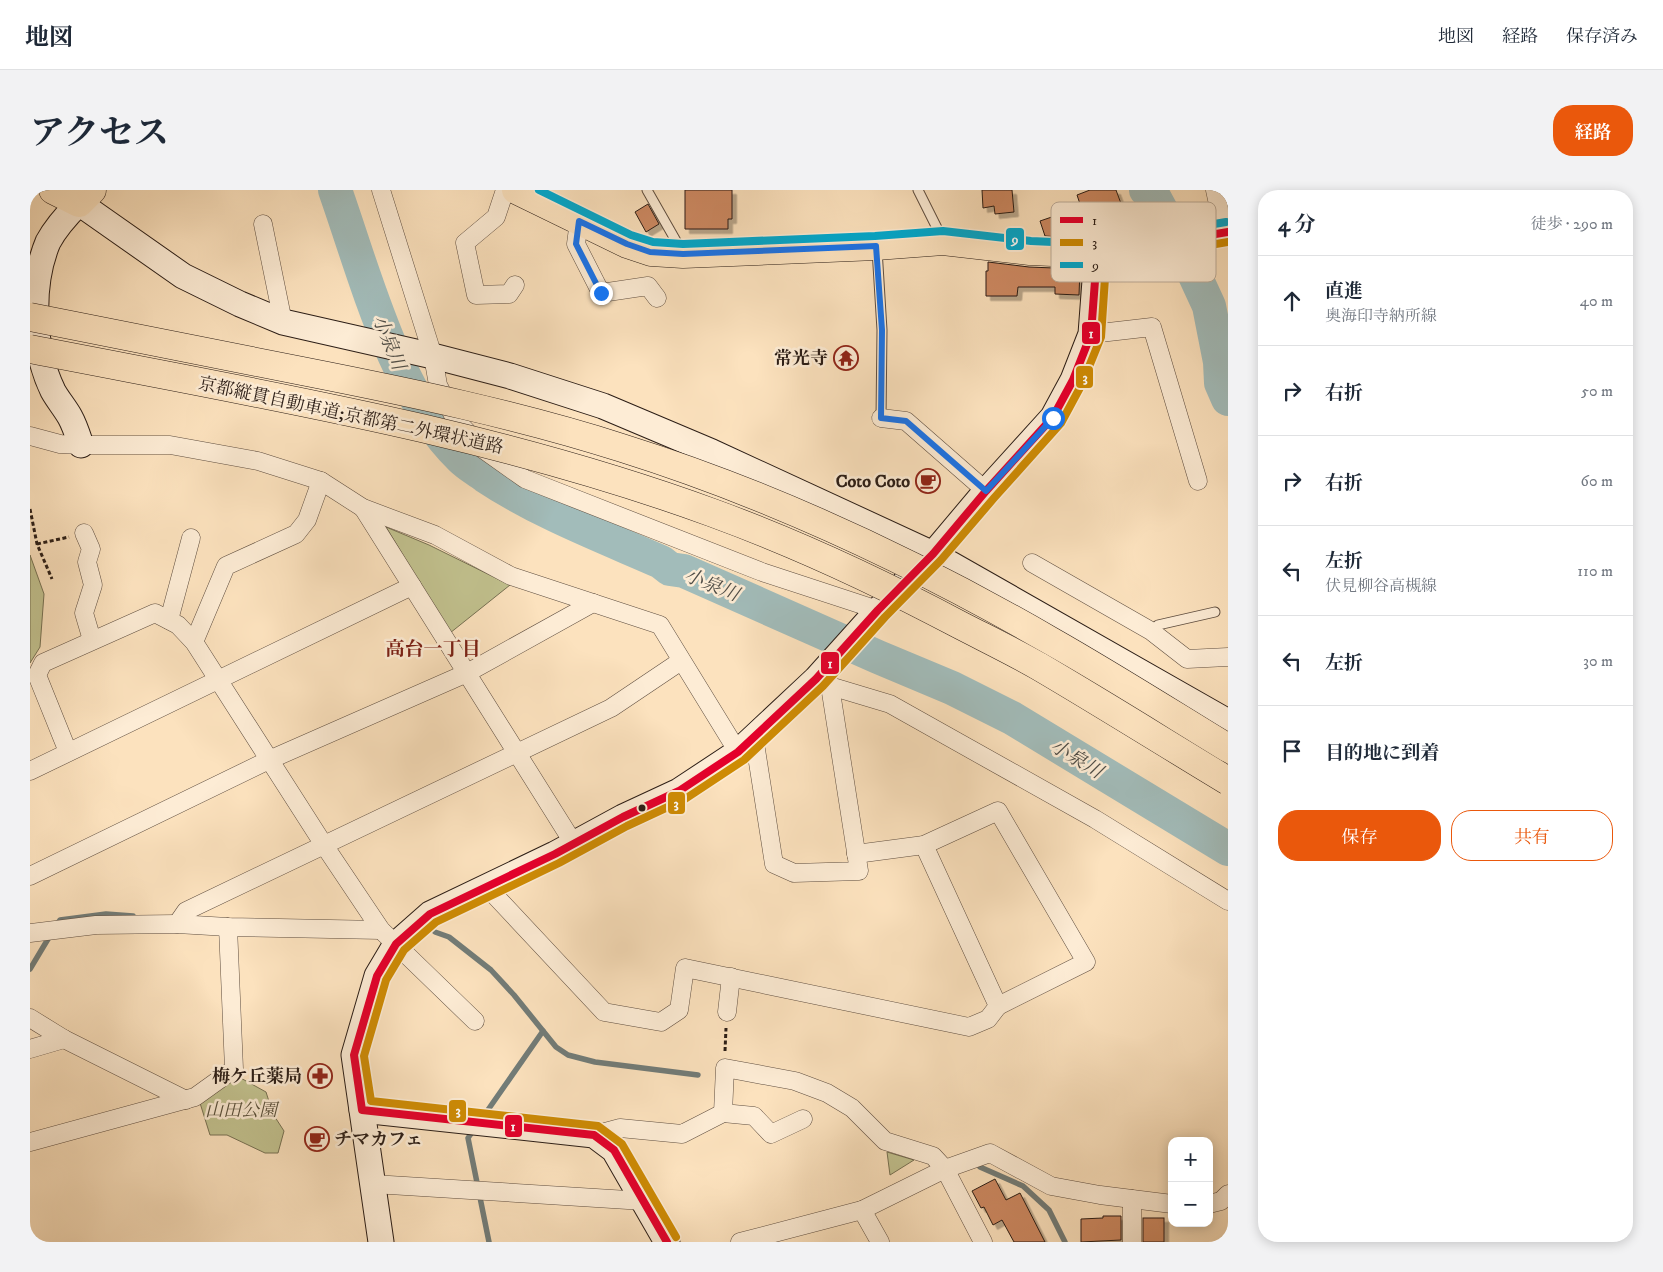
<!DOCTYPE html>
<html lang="ja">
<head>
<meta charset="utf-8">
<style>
	:root { --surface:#fff; --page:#f2f2f3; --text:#1f2937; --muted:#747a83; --line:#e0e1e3; --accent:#ea580c }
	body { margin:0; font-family:"IM FELL DW Pica","Noto Serif JP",serif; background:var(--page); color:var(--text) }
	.controls { position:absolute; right:15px; bottom:15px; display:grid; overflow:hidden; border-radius:10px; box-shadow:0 2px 12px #0003 }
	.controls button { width:45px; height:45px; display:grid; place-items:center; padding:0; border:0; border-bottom:1px solid var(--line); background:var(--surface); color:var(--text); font:25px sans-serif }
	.stop { position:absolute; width:15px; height:15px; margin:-11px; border:4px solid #1a73e8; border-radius:50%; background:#fff }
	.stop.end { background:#1a73e8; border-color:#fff; box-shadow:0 1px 5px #0008 }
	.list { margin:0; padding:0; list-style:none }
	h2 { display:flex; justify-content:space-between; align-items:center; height:65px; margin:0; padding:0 20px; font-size:21px }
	h2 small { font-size:16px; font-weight:400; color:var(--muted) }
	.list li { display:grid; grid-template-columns:32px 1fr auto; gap:15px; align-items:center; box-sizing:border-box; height:90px; padding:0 20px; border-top:1px solid var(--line) }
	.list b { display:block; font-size:19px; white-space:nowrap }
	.list p { margin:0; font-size:16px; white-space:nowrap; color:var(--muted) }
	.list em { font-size:16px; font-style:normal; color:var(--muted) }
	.actions { display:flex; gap:10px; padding:15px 20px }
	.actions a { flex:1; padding:11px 0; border:1px solid var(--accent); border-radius:20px; text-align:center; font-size:18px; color:var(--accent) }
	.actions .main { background:var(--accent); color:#fff }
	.icon { flex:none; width:28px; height:28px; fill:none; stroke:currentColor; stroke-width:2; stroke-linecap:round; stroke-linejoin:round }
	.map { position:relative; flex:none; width:1198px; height:1052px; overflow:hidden; border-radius:20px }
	header { display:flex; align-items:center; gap:30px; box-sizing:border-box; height:70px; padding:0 25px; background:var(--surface); border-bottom:1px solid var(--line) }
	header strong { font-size:24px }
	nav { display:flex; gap:28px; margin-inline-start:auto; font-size:18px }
	.intro { display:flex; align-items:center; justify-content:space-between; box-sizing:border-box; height:120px; padding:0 30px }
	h1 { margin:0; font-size:35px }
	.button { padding:12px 22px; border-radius:20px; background:var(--accent); color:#fff; font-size:18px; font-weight:700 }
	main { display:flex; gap:30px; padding:0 30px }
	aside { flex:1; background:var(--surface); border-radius:20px; box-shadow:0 2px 12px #0003 }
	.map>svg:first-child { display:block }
</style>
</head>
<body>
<header>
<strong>地図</strong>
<nav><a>地図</a><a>経路</a><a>保存済み</a></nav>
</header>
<div class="intro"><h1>アクセス</h1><a class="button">経路</a></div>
<main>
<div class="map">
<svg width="1198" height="1052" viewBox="0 0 1198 1052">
	<defs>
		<filter id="shadow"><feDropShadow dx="4.5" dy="4.5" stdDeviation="0" flood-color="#0004"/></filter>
	</defs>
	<rect width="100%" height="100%" fill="#fce2be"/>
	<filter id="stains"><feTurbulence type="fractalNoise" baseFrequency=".004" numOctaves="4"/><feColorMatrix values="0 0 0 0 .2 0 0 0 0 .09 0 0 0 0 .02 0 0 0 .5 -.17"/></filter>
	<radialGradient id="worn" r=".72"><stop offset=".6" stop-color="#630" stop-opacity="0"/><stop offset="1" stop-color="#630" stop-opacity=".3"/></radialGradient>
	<g fill="#c2c28f" stroke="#767052">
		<path d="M356 337 399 355 480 395 420 443Z"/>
		<path d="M0 365 14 404 10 457 0 473Z"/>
		<path d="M207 886 236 902 243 924 254 941 248 963H235L197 945H180L170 913Z"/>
		<path d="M857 962 884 970 860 985Z"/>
	</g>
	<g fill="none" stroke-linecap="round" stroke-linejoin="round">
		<g stroke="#727c78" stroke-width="5.5">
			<path d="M26 736 30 730 76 724 103 726"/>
			<path d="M405 742 419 747 461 780 484 805 526 857 538 865 565 872 668 885"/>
			<path d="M0 779 21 744"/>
			<path d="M453 927 513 841"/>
			<path d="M445 938 438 948 459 1052"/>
			<path d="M950 977 993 996 1019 1020 1035 1052"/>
		</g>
		<g stroke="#a2bcba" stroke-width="34">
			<path d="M305 0C335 85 365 204 431 268 438 275 447 280 455 286 509 322 572 346 631 372L640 379 654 381 848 467 922 498 982 528 1198 659"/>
			<path d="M1116 0 1124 7 1155 64 1179 116 1190 172 1191 193 1198 209"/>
		</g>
	</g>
	<g fill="#cd8962" stroke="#2b1d16" filter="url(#shadow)">
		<path d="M655 0H702V29H698V39H655Z"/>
		<path d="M952 0H982L984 22 965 24 964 16 953 18Z"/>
		<path d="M1060 0H1086L1093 19 1047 36 1048 41 1030 47 1015 46 1010 31 1051 17 1047 5Z"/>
		<path d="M618 14 629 34 616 42 605 22Z"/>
		<path d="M958 72 999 77 1050 79 1049 105 1025 104V97H988L987 106H956V81H958Z"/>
		<path d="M965 989 976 1010 990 1003 1015 1052H984L972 1030 963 1035 954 1017 951 1018 942 1001Z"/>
		<path d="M1073 1026H1091V1050L1051 1052V1029L1073 1028Z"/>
		<rect x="1113" y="1028" width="21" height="24"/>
	</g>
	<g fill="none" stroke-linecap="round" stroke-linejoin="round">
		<defs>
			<g id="lane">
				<path d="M617 0 650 58"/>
				<path d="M888 0 912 48"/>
				<path d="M847 59 852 140 851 228"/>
				<path d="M1121 441 1128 435 1185 422"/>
			</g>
			<g id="street">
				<path d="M351 0 403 166 408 195 425 229 454 260 495 289 732 382 848 420"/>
				<path d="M475 0 466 27 435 53 446 105 479 104 485 95"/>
				<path d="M1185 0 1194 42"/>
				<path d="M549 31 546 54 571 103 618 96 627 108"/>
				<path d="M233 34 253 132"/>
				<path d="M1061 144 1122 137 1168 291"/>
				<path d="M851 228 876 231 956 301"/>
				<path d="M0 246 30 254 51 255H140L228 271 291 291 333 318 405 345 481 386 630 435 708 562"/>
				<path d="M333 318 544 654"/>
				<path d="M54 343 61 359 57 372 63 395 54 423 62 450"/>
				<path d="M1002 373 1121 441 1157 469 1198 467"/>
				<path d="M139 430 161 348"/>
				<path d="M164 452 196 376 266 344 277 330 291 291"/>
				<path d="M786 489 800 496 860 514 1065 629 1198 711"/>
				<path d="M724 547 744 674 764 683 829 681 800 496"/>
				<path d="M38 562 7 485 13 473 125 423 148 435 164 452 294 655 351 740 445 831"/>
				<path d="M0 581 382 396"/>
				<path d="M826 664 894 655 968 621 1056 772 968 816"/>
				<path d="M0 686 239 570 437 483 563 413"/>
				<path d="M456 696 574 822 631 832 649 820 655 778 939 837 958 829 968 816 894 655"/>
				<path d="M147 734 156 721 581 518 651 471"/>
				<path d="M0 743 66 735 147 734 198 737 351 740"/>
				<path d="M697 822 701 787"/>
				<path d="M0 828 34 849 156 910"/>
				<path d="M0 859 34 849"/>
				<path d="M693 923 695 878 765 891 797 903 822 918 855 951 903 966 915 979 953 1052"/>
				<path d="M564 945 590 938 652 944 693 923 724 926 741 944 773 929"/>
				<path d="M0 952 165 907 204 879 198 737"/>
				<path d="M343 994 614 1011"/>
				<path d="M1102 1009V1052"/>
				<path d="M1179 1014 1191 1011 1198 1004"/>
				<path d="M832 1020 850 1052"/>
				<path d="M710 1052 832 1020 915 979 960 963 1021 996 1070 1005 1142 1014"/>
			</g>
			<g id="secondary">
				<path d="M51 255C48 246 45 236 40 227 35 218 28 210 23 201 2 158 0 95 18 52 26 37 37 25 49 13L153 86 210 114 253 132 403 166 480 186 573 216 682 262 903 364 1198 532"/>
				<path d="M332 920 564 945 584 960 637 1052"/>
				<path d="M351 1052 324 865 347 786 366 754 400 724 525 664 593 627 649 601 708 562 786 489 848 420 903 364 956 301 1023 227 1043 190 1061 144 1067 64"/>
			</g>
			<g id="primary">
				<path d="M23 0 49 13 62 0"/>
				<path d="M486 0 597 54 621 62 653 64 846 56 913 51 1000 61 1067 64 1198 42"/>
			</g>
		</defs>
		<use href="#lane" stroke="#5f4e40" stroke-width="11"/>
		<use href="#street" stroke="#5f4e40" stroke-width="19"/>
		<use href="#secondary" stroke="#2b1d16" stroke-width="27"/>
		<use href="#primary" stroke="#2b1d16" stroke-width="29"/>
		<g stroke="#2b1d16" stroke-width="3" stroke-dasharray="4 2.5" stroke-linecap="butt">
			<path d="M0 319 7 354 22 389"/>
			<path d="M7 354 39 347"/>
			<path d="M695 861 696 838"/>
		</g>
		<use href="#lane" stroke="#fdecd5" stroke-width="9"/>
		<use href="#street" stroke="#fdecd5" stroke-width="18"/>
		<use href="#secondary" stroke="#fdecd5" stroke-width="25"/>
		<use href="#primary" stroke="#fce2be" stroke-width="28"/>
		<defs>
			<g id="highway-bridge">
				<path d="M0 127C91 145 182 163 272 181 379 202 489 225 592 258 742 305 886 373 1021 451 1081 485 1139 522 1198 558"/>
				<path d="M0 159C230 204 462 242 683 323 768 354 851 393 930 435 957 449 984 462 1010 477 1073 514 1135 553 1198 591"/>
			</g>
		</defs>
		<use href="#highway-bridge" stroke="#2b1d16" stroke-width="29" stroke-linecap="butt"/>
		<use href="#highway-bridge" stroke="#fce2be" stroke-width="28"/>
		<defs>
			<path id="bus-1" d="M637 1052 584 960 564 945 332 920 324 865 347 786 366 754 400 724 525 664 593 627 649 601 708 562 786 489 848 420 903 364 956 301 1023 227 1043 190 1061 144 1067 64 1198 42"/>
			<path id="bus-2" d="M646 1047 592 954 568 936 341 911 334 866 356 790 374 760 406 732 529 673 597 636 655 609 714 570 793 496 855 427 911 370 964 308 1031 233 1052 194 1071 147 1076 73 1198 52"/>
			<path id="bus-3" d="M509 0 601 45 623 52 653 54 845 46 913 41 1001 51 1066 54 1196 32"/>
		</defs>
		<use href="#bus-1" stroke="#fdecd5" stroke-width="11"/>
		<use href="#bus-2" stroke="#fdecd5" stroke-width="11"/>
		<use href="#bus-3" stroke="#fdecd5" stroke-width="11"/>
		<use href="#bus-1" stroke="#e4002b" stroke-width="8"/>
		<use href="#bus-2" stroke="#ce8b04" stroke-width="8"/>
		<use href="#bus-3" stroke="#00a9ce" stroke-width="8"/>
	</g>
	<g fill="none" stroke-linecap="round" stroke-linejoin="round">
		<path stroke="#1a73e8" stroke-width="6" d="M571 103 546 54 549 31 597 54 620 62 653 64 846 56 852 140 851 228 876 231 956 301 1023 228"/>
	</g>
	<defs>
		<symbol id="temple-ring" viewBox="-11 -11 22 22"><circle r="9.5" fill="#fdecd5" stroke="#8f2418" stroke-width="1.5"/><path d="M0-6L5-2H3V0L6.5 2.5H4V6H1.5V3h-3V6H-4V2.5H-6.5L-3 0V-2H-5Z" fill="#8f2418"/></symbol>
		<symbol id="cafe-ring" viewBox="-11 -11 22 22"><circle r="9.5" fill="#fdecd5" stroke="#8f2418" stroke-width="1.5"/><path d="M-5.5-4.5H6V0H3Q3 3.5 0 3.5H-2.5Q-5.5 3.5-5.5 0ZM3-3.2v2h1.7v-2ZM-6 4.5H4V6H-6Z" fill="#8f2418"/></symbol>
		<symbol id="pharmacy-ring" viewBox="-11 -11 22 22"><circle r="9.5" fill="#fdecd5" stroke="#8f2418" stroke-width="1.5"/><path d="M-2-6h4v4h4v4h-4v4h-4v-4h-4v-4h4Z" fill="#8f2418"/></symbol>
	</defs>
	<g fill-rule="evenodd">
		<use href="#temple-ring" x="802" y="154" width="28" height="28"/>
		<use href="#cafe-ring" x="884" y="277" width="28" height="28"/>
		<use href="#pharmacy-ring" x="276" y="872" width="28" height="28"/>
		<use href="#cafe-ring" x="273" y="935" width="28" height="28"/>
	</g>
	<circle fill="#2b1d16" stroke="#fdecd5" stroke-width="2" cx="612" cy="618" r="4.5"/>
	<g text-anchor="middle" stroke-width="5" stroke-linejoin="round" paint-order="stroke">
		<g font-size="18" font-weight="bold" fill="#2b1d16" stroke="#fdecd5" text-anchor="end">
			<text x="798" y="174">常光寺</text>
			<text x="880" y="297">Coto Coto</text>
			<text x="272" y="892">梅ケ丘薬局</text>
			<text x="304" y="955" text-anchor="start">チマカフェ</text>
		</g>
		<g font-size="18" fill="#2b1d16" stroke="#fdecd5">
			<text transform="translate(321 225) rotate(12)" y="6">京都縦貫自動車道;京都第二外環状道路</text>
		</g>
		<g font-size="18" font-style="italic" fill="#584f3a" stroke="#fdecd5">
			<text x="211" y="926">山田公園</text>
		</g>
		<g font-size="19" font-style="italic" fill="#4f4d47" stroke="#fdecd5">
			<text transform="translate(360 152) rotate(68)" y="7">小泉川</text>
			<text transform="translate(682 394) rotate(22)" y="7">小泉川</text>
			<text transform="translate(1047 568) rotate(31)" y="7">小泉川</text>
		</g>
		<g font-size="19" font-weight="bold" fill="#7a1f14" stroke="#fdecd5">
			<text x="403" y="465">高台一丁目</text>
		</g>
	</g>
	<rect x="1021" y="12" width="165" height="80" rx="8" fill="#fdecd5" stroke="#beae9c" stroke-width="1"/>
	<rect x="1030" y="27" width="23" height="6" fill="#e4002b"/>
	<rect x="1030" y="49" width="23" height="7" fill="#ce8b04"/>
	<rect x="1030" y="72" width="23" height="6" fill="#00a9ce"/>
	<g font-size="14" fill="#2b1d16">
		<text x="1062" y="35">1</text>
		<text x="1062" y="57">3</text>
		<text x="1062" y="80">9</text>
	</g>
	<g stroke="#fdecd5" stroke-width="2">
		<rect x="975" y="37" width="20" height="24" rx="5" fill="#00a9ce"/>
		<rect x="1051" y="131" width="20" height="24" rx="5" fill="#e4002b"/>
		<rect x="1045" y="175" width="19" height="24" rx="5" fill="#ce8b04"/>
		<rect x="790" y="461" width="20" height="24" rx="5" fill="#e4002b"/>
		<rect x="637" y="601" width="19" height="24" rx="5" fill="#ce8b04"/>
		<rect x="418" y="909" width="19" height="24" rx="5" fill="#ce8b04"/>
		<rect x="474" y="924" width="19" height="24" rx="5" fill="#e4002b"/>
	</g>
	<g font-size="14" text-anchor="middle" font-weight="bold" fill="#fff">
		<text x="985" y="54">9</text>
		<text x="1061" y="148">1</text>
		<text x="1055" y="192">3</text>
		<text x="800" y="478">1</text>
		<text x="646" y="618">3</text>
		<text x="428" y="925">3</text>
		<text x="483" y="941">1</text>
	</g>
	<rect width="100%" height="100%" filter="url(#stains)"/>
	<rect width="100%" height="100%" fill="url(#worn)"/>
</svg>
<div class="controls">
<button>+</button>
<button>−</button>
</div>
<div class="stop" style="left:1023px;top:228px"></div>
<div class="stop end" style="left:571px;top:103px"></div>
</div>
<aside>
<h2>4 分<small>徒歩 · 290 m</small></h2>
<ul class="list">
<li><svg class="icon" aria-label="ahead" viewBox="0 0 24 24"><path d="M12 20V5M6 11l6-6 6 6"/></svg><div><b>直進</b><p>奥海印寺納所線</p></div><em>40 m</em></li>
<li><svg class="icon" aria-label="right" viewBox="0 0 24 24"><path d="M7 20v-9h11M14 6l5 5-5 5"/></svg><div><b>右折</b></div><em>50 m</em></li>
<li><svg class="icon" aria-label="right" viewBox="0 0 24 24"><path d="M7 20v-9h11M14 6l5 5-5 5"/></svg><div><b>右折</b></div><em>60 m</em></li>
<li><svg class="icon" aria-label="left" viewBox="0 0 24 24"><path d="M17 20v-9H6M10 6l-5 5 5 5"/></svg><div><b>左折</b><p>伏見柳谷高槻線</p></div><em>110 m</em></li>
<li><svg class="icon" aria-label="left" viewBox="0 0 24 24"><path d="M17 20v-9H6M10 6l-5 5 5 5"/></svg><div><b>左折</b></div><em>30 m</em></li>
<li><svg class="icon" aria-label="arrive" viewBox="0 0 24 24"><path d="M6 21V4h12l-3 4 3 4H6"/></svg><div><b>目的地に到着</b></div></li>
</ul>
<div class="actions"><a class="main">保存</a><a>共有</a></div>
</aside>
</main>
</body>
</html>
